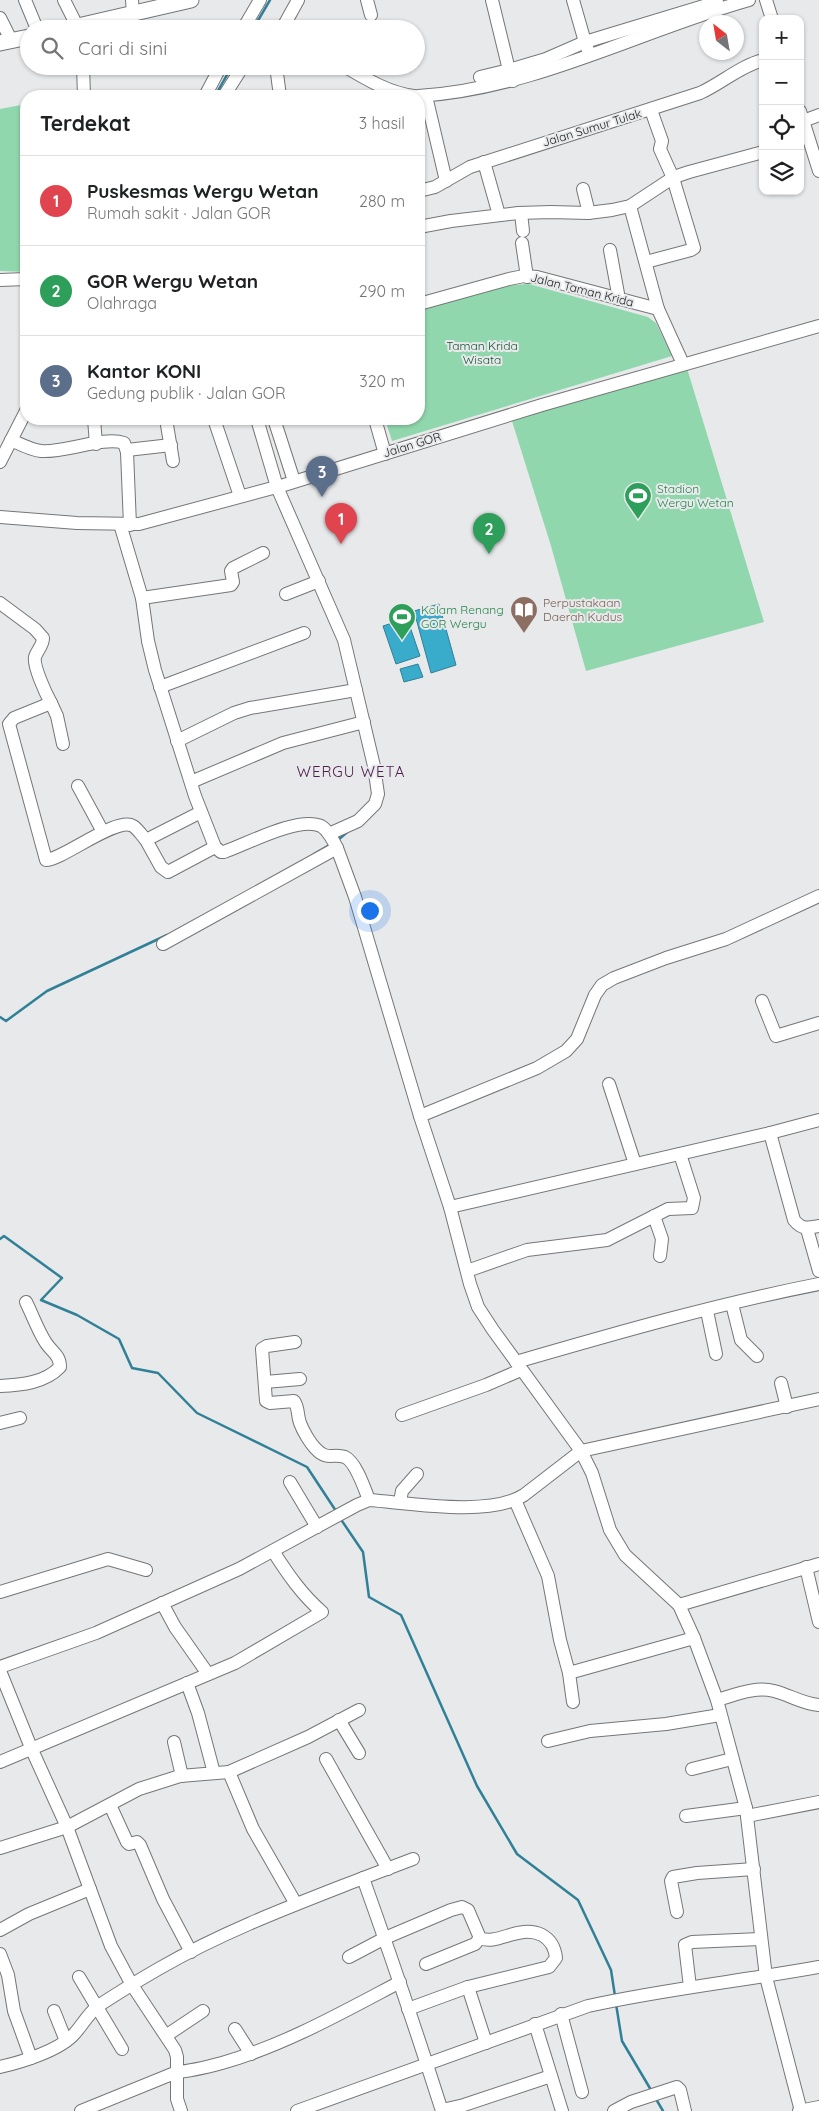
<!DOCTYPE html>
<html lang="id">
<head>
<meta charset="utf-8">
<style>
	:root { --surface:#fff; --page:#f6f6f6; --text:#202124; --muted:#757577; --line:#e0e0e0; --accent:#0b8043 }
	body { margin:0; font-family:Quicksand,sans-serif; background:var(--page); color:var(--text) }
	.controls { position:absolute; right:15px; top:15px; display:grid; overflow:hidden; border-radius:10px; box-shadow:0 1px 4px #0004 }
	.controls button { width:45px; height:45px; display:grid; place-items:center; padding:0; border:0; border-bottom:1px solid var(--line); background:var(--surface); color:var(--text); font:25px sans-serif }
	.compass { position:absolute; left:699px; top:15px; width:45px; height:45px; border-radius:50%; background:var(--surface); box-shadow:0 1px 4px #0004; rotate:329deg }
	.you { position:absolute; left:369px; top:910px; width:18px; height:18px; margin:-12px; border:4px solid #fff; border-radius:50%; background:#1a73e8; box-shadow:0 0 0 8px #1a73e833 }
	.badge { display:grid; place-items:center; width:32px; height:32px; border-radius:50%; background:var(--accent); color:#fff; font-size:16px; font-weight:700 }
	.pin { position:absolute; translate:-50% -41px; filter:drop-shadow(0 1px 2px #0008) }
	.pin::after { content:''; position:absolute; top:26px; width:18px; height:15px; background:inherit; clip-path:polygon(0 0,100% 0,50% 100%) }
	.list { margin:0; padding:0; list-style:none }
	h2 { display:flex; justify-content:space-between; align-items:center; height:65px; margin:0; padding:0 20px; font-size:21px }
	h2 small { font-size:16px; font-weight:400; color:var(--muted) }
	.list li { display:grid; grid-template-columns:32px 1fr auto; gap:15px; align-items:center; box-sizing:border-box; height:90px; padding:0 20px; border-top:1px solid var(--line) }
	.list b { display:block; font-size:19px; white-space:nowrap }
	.list p { margin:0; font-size:16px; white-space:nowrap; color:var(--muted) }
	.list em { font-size:16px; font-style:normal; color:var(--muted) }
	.icon { flex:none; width:28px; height:28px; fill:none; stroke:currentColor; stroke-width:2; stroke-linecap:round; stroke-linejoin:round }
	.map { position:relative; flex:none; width:819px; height:2111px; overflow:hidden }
	.search { position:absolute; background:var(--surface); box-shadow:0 1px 4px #0004; left:20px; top:20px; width:405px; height:55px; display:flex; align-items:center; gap:12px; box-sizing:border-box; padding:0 18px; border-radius:28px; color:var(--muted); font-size:19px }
	.panel { position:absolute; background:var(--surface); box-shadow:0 1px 4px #0004; left:20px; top:90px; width:405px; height:335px; border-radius:20px }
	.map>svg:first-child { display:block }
</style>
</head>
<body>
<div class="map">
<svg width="819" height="2111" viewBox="0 0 819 2111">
	<rect width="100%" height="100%" fill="#e8e9eb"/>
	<g fill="#91d7ad">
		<path d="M21 105H26V272L0 271V109Z"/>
		<path d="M529 284 648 317 656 323 672 356 392 441 385 419H419V309L512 285Z"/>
		<path d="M686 365 764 622 586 671 551 546 512 421Z"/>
	</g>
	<g fill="#39accc" stroke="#308097">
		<path d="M439 604 456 665 431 673 414 611Z"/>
		<path d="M407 618 420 656 396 664 383 626Z"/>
		<path d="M418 664 423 677 404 682 400 669Z"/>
	</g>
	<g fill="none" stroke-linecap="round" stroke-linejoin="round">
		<g stroke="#308097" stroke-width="2.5">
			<path d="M253 29 270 0"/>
			<path d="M215 96 232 66"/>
			<path d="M338 840 351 829"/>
			<path d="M314 854 331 844"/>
			<path d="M0 1017 6 1021 47 991 167 935"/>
			<path d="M0 1239 4 1236 62 1278 41 1300 77 1315 119 1339 132 1368 158 1373 197 1413 307 1467 336 1511"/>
			<path d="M340 1518 363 1552 369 1597 401 1615 477 1786 517 1854 578 1900 611 1970 615 1996"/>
			<path d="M616 2004 622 2041 651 2090"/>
			<path d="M656 2099 663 2111"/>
		</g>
		<defs>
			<g id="minor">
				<path d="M25 0 37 29"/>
				<path d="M64 0 77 26"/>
				<path d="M132 0 133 14"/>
				<path d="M367 0 371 15"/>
				<path d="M573 0 585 42 717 2"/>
				<path d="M766 0 772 19"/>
				<path d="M0 18 11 40"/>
				<path d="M243 29 260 0"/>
				<path d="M282 29 298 0"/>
				<path d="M83 66 84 96"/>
				<path d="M276 66 280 96"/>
				<path d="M344 66C366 79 389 93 414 96"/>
				<path d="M480 77 509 70 492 0"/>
				<path d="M513 81 509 70 546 59 585 42 588 50"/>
				<path d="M205 96 221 66"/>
				<path d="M224 96 243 66"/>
				<path d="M418 96C534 89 639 31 749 0"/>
				<path d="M426 96 446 181"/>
				<path d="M800 111 819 171"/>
				<path d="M803 121 819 115"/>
				<path d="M484 162 499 215"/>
				<path d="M583 189 589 213"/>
				<path d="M419 191 435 187 470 167 700 93C722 83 740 66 763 60"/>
				<path d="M630 206 658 309"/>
				<path d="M521 213 523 231"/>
				<path d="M419 227 451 221 518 213 551 212 588 213 612 210 630 206 674 177 689 172 763 152"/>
				<path d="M522 243 527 277"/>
				<path d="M610 250 619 299"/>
				<path d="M646 262 691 250 694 248 673 178 660 149 662 141 651 110"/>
				<path d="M0 280 26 279"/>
				<path d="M419 304 509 279 524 276 537 277 658 309 683 364"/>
				<path d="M94 419 96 444"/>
				<path d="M166 419 173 461"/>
				<path d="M214 419 240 496"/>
				<path d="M257 419 277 487 344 640 374 766 378 794 375 804 358 821 329 834"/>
				<path d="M274 419 294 481"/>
				<path d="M375 419 385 454"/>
				<path d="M11 440C20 444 31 450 41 451 64 453 104 436 124 443L127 452 130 525"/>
				<path d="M127 450 171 445"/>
				<path d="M0 462 26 411"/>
				<path d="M0 517 77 523 139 524 284 485 542 405 819 326"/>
				<path d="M120 524 142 598 148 641 155 670 195 796 215 847 221 852H224C247 844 298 816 321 826 328 830 333 840 337 848L163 944"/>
				<path d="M286 594 319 581"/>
				<path d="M142 598 231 585 233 582 231 571 233 568 263 553"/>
				<path d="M0 603 35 629 43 638C43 646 37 650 35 657 33 666 46 694 51 703L14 718 9 724 46 860C62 860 117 816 133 826 138 829 142 836 146 840L201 812"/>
				<path d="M160 687 304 633"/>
				<path d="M51 703 57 716 63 744"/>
				<path d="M177 741 234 713 250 708 356 690"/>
				<path d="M191 782 283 743 364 722"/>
				<path d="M78 786 103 832"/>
				<path d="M146 840 161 867 168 872 215 847"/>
				<path d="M337 848 355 897 420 1116"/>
				<path d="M819 896 726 939 666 958 614 978 602 985 595 995 577 1039 566 1051 537 1068 420 1116 450 1207 770 1133 819 1120"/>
				<path d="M762 1001 776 1036 819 1023"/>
				<path d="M609 1084 635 1164"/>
				<path d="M770 1133 794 1220C802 1230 808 1228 819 1226"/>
				<path d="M450 1207 470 1284 478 1307 493 1330 581 1451 592 1473 610 1530 625 1555 679 1605 694 1638 717 1700 746 1808 766 1977 801 2111"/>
				<path d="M654 1216 662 1239 660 1256"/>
				<path d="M807 1229 819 1271"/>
				<path d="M467 1271 527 1250 607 1240 668 1209 692 1208 694 1198 680 1154"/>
				<path d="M732 1304 741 1340 757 1356"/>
				<path d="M707 1311 716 1354"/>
				<path d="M295 1342 267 1346 262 1349 266 1401 270 1403 294 1401C299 1408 297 1415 300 1423 303 1431 310 1443 316 1449 327 1461 333 1453 345 1457 356 1462 365 1490 369 1500"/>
				<path d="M516 1362C616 1333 717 1304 819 1284"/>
				<path d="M265 1382 300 1379"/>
				<path d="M781 1383 787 1407"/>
				<path d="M0 1386C21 1385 45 1383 60 1367 60 1355 52 1352 46 1343 38 1331 33 1316 26 1302"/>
				<path d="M402 1415 486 1385 521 1370"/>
				<path d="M0 1423 20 1418"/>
				<path d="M290 1482 317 1527"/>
				<path d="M515 1500 548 1576 560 1640 569 1673 573 1702"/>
				<path d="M400 1502 402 1491 417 1474"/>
				<path d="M806 1567 819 1622"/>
				<path d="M0 1592 108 1559 146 1570"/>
				<path d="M162 1603 175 1627 208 1674"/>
				<path d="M679 1605 819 1564"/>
				<path d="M0 1667 96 1633 239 1569 357 1505 369 1500C410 1503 490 1517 524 1495L581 1451 819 1399"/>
				<path d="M0 1671 32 1750 67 1827 111 1946 132 1985 175 2050 177 2057V2099L181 2111"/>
				<path d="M569 1673 694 1638"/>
				<path d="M187 1683 198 1713 214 1773"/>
				<path d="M717 1700C735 1695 755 1686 774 1691 790 1695 803 1704 819 1705"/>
				<path d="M339 1720 359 1753"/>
				<path d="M548 1741 590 1731 666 1724 720 1715"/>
				<path d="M174 1742 182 1776"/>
				<path d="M326 1759 388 1869"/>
				<path d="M0 1762 235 1663 322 1612C302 1595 287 1573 273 1551"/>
				<path d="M692 1769 732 1759"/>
				<path d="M229 1772 253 1829 296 1904"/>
				<path d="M110 1805 127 1842 129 1844 137 1842 140 1845 163 1899 191 1952"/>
				<path d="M686 1816 746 1808"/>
				<path d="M747 1816 819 1802"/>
				<path d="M0 1848 67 1827 139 1789 180 1776 229 1772 308 1737 359 1710"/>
				<path d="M363 1878 413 1859"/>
				<path d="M677 1912 671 1881 673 1877 697 1873 754 1869"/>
				<path d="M0 1930 29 1914 90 1889"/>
				<path d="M0 1954 8 1975 14 2011 31 2058"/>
				<path d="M349 1957 385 1938 451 1910 462 1907 468 1910 480 1938C497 1946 519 1924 542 1935 551 1940 555 1948 556 1958L549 1967 468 1987 408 2009"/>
				<path d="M426 1964 475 1944 480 1938"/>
				<path d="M79 1977 122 2049"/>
				<path d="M468 1987 486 2043"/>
				<path d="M690 1987 685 1945 692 1942 760 1939"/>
				<path d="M54 2011 66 2041"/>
				<path d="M561 2014 582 2092"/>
				<path d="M535 2024 562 2111"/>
				<path d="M235 2029 251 2054"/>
				<path d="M167 2035 203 2011"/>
				<path d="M0 2067C22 2062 61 2050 75 2033 83 2024 88 2014 98 2006 118 1993 139 1980 160 1968 224 1931 294 1905 363 1878 391 1956 417 2033 442 2111"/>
				<path d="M442 2110 464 2105 551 2076"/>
				<path d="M81 2111 177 2072C192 2071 207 2067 222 2063 285 2045 343 2012 400 1982"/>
				<path d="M297 2111 588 2006C664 1989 742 1981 819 1967"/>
				<path d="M614 2111 631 2102 677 2087 680 2090 685 2111"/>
				<path d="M799 2111 819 2107"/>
			</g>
			<g id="major">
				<path d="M65 29 191 0"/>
				<path d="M0 43 29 37"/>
			</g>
		</defs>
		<use href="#minor" stroke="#757678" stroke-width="14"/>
		<use href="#major" stroke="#757678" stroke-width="17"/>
		<use href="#minor" stroke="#fff" stroke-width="12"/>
		<use href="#major" stroke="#fff" stroke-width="15"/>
	</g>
	<defs>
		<symbol id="stadium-pin" viewBox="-11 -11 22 30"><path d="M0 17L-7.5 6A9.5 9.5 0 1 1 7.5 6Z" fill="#2e9e5b" stroke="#e8e9eb"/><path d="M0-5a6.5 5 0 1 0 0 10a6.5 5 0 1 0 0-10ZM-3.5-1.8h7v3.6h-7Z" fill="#fff"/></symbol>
		<symbol id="library-pin" viewBox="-11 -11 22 30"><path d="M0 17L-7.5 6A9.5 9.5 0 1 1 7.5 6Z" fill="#8d6e63" stroke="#e8e9eb"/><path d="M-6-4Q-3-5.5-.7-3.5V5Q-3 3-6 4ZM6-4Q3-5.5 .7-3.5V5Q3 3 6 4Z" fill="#fff"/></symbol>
	</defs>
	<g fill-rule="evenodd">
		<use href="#stadium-pin" x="622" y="480" width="32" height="43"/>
		<use href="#library-pin" x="508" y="594" width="32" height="43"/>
		<use href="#stadium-pin" x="386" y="601" width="32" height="43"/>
	</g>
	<g text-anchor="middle" stroke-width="4" stroke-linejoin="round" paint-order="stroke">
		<g font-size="12" fill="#1a1a1b" stroke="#e8e9eb">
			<text transform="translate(592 128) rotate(-17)" y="4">Jalan Sumur Tulak</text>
			<text transform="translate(582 290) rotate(14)" y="4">Jalan Taman Krida</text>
			<text transform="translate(412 445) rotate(-17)" y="4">Jalan GOR</text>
		</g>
		<g font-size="12" fill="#145535" stroke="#e8e9eb">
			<text x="482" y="350">Taman Krida<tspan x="482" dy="14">Wisata</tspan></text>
		</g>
		<g font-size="12" fill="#27864d" stroke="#e8e9eb" text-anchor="start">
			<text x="657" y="493">Stadion<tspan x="657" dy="14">Wergu Wetan</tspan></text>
			<text x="421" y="614">Kolam Renang<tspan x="421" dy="14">GOR Wergu</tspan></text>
		</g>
		<g font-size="12" fill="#785e54" stroke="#e8e9eb" text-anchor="start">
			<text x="543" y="607">Perpustakaan<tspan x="543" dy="14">Daerah Kudus</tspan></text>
		</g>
		<g font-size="15" letter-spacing="1" fill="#4d1d4d" stroke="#e8e9eb">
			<text x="351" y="777">WERGU WETA</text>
		</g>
	</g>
</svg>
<div class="controls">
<button>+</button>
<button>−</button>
<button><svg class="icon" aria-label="locate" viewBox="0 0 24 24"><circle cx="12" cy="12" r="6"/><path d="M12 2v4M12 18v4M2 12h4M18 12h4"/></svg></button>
<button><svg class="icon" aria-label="layers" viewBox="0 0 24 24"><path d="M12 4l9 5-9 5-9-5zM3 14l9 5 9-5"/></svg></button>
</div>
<svg class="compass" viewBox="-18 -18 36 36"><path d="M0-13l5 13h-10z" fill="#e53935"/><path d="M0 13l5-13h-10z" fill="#757577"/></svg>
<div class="you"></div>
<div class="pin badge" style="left:341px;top:544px;background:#e0444e">1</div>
<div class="pin badge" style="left:489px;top:554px;background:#2e9e5b">2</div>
<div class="pin badge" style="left:322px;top:497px;background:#5c6f8a">3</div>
<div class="search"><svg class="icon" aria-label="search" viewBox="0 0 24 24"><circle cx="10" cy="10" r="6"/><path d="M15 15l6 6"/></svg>Cari di sini</div>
<section class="panel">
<h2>Terdekat<small>3 hasil</small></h2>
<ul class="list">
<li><span class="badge" style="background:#e0444e">1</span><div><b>Puskesmas Wergu Wetan</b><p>Rumah sakit · Jalan GOR</p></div><em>280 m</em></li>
<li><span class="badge" style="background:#2e9e5b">2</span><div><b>GOR Wergu Wetan</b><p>Olahraga</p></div><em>290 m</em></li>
<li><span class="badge" style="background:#5c6f8a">3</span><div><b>Kantor KONI</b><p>Gedung publik · Jalan GOR</p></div><em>320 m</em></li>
</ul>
</section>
</div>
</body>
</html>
